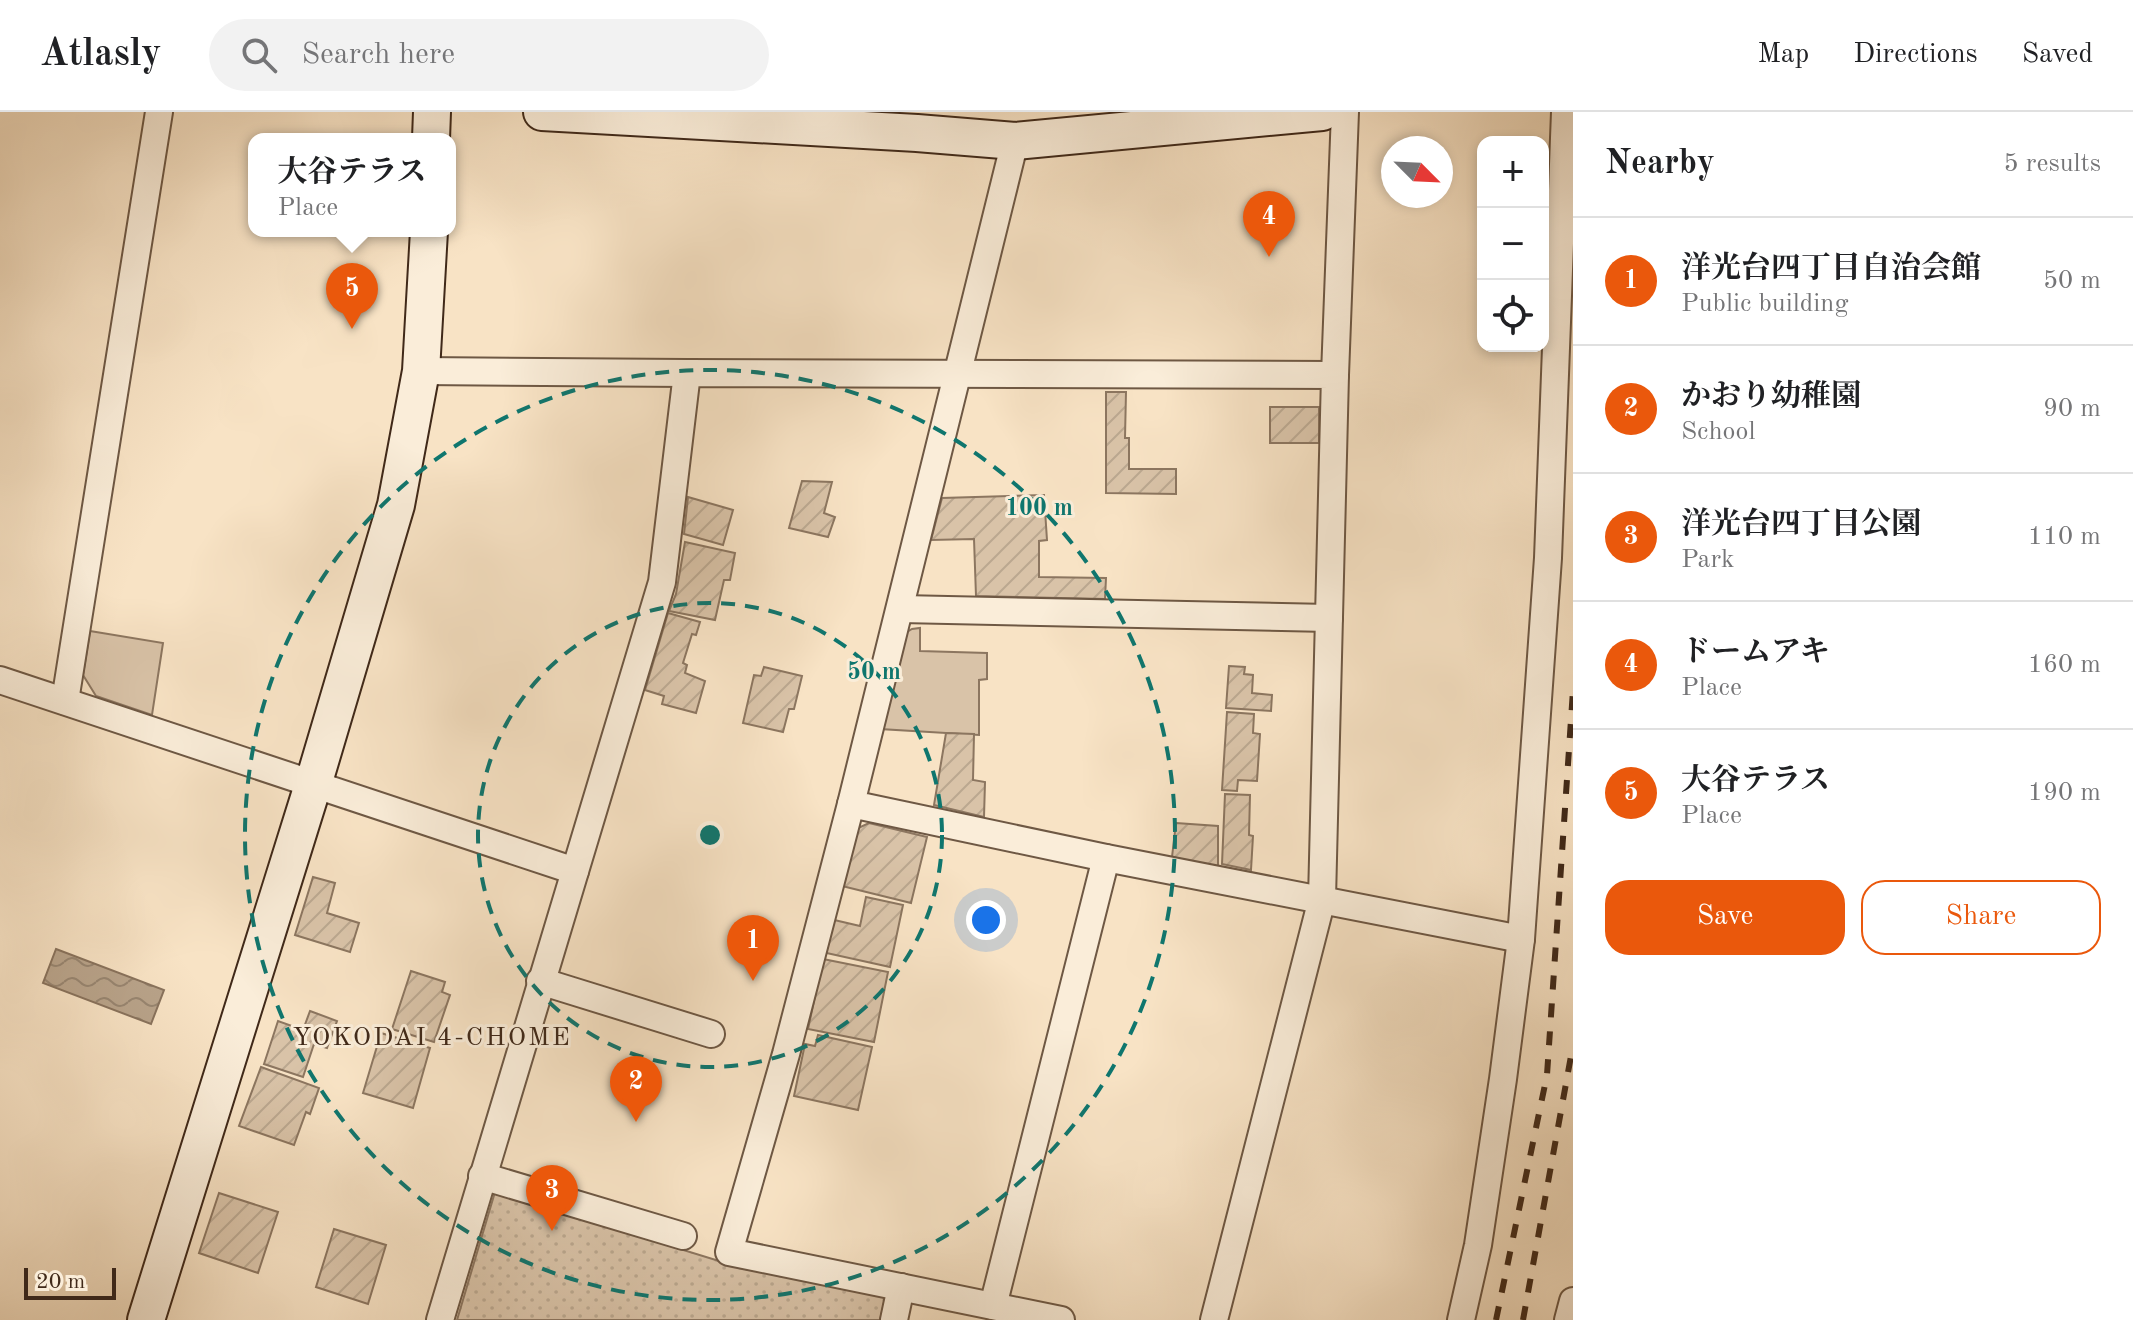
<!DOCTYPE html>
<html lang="en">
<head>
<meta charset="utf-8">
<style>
	:root { --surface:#fff; --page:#f2f2f2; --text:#202124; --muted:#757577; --line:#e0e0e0; --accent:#ea580c }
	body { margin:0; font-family:"Old Standard TT","Noto Serif JP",serif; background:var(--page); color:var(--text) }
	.controls { position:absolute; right:24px; top:24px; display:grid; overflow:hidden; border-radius:16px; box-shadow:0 4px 12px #0003 }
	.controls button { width:72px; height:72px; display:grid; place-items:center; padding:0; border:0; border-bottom:2px solid var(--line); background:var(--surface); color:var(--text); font:40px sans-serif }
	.compass { position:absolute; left:1381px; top:24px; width:72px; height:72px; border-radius:50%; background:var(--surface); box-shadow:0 4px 12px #0003; rotate:114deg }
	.scale { position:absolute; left:24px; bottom:20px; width:92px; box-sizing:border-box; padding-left:8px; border:4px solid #402919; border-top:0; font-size:22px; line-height:28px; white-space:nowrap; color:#402919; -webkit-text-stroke:6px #faedd9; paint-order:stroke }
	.you { position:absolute; left:986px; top:808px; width:28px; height:28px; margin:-20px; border:6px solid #fff; border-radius:50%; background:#1a73e8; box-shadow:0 0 0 12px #1a73e833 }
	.badge { display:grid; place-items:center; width:52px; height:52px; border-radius:50%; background:var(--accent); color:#fff; font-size:26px; font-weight:700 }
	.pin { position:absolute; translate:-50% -66px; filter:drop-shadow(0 2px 4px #0008) }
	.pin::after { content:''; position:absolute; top:42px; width:28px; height:24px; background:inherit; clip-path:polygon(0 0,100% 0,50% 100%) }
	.popup { position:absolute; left:248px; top:21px; width:208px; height:104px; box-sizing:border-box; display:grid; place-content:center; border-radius:16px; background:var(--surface); filter:drop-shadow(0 2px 6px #0005); font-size:26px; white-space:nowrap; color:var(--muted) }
	.popup b { font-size:30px; color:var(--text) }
	.popup::after { content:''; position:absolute; left:50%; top:100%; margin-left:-16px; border:16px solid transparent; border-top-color:var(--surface) }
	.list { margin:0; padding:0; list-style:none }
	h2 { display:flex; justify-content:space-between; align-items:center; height:104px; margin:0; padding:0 32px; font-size:34px }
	h2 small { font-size:26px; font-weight:400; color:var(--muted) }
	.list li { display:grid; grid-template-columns:52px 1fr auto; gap:24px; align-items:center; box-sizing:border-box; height:128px; padding:0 32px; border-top:2px solid var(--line) }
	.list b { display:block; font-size:30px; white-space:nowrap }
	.list p { margin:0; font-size:26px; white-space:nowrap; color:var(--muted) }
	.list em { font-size:26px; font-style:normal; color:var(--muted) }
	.actions { display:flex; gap:16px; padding:24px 32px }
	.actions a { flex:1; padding:18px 0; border:2px solid var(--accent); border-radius:24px; text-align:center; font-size:28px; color:var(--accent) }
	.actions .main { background:var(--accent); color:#fff }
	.icon { flex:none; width:44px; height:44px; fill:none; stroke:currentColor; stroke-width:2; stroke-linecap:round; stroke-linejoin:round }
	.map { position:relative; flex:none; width:1573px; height:1208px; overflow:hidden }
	header { display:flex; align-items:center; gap:48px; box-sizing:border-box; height:112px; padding:0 40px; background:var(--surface); border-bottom:2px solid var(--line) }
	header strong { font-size:38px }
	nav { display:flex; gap:44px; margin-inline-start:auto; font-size:28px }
	.search { width:560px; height:72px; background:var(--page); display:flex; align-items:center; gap:20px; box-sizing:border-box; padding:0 28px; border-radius:44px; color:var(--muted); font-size:30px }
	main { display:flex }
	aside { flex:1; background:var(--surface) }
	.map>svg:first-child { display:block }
</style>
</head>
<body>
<header>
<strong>Atlasly</strong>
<div class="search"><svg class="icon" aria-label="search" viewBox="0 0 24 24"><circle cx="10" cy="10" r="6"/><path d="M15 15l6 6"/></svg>Search here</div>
<nav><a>Map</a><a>Directions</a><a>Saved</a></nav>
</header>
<main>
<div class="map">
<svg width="1573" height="1208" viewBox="0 0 1573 1208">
	<defs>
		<pattern id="park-dots" width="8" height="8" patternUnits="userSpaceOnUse" patternTransform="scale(2)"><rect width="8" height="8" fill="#d9c3a8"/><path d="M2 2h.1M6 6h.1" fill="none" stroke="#bba890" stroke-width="1.8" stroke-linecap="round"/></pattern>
		<pattern id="garden-furrows" width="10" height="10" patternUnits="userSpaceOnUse" patternTransform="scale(2)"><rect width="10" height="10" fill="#d9c3a8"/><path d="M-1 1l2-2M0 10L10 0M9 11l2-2" fill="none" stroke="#bba890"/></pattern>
		<pattern id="water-waves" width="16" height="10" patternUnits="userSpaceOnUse" patternTransform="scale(2)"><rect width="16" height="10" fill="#b9a48b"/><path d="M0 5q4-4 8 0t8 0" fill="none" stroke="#988671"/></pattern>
	</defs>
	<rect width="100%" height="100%" fill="#f8e3c5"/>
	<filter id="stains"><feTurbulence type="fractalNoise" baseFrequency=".0025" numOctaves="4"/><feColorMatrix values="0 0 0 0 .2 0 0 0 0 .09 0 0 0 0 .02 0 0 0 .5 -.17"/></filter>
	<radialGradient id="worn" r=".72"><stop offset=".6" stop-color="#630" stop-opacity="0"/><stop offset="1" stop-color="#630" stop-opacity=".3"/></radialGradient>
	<g fill="#d9c3a8" stroke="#8c7660" stroke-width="2">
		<path d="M920 516V539L987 541V567L979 568V623L880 617 902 523 912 517Z"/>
		<path d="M90 519 163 531 152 603 96 584 83 563Z"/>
	</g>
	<path fill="url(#park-dots)" stroke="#8c7660" stroke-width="2" d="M495 1080 745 1157 886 1182 880 1208H457Z"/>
	<g fill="url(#garden-furrows)" stroke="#8c7660" stroke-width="2">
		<path d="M1106 280H1126L1125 326H1129V357H1176V382L1106 381Z"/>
		<rect x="1270" y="295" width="49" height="36"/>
		<path d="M802 369 832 370 824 401 835 405 828 425 789 416Z"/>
		<path d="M1044 383 1047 428 1039 429V465L1106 466 1105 487 976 484 974 427 931 428 942 386Z"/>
		<path d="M688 385 733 398 723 433 684 422Z"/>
		<path d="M685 430 735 441 730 468H724L715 508 669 499 676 482Z"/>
		<path d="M668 501 700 510 696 523 692 522 683 551 687 553 685 561 705 569 696 601 662 592 664 584 645 578Z"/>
		<path d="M1229 554 1245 555 1244 562 1253 563 1252 581 1272 583 1271 599 1226 596Z"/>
		<path d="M764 555 802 564 794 597H789L783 620 743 611 754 563 761 564Z"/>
		<path d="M1227 600 1254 602 1253 621 1260 622 1257 669 1238 668 1237 679 1222 678Z"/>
		<path d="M946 621 974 622 973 668 985 670 984 705 934 693Z"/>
		<path d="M1225 682 1250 683 1249 723 1253 724 1251 758 1222 752Z"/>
		<path d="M869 711 927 725 911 791 842 774 856 717Z"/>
		<path d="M1176 711 1218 714V756L1172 745Z"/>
		<path d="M313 765 335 771 327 801 359 811 350 840 295 823Z"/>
		<path d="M866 785 903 793 890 855 822 840 830 807 860 814Z"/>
		<path d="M823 847 888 860 874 930 808 917Z"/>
		<path d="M411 859 445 870 442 880 450 883 434 930 392 917Z"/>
		<path d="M310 899 337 909 327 936 314 932 303 965 264 952 278 909 303 918Z"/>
		<path d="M381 921 430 936 413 996 363 981Z"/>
		<path d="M818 923 872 935 858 998 794 984 805 932 815 934Z"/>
		<path d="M261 955 319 976 310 1002 306 1000 294 1033 239 1014Z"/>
		<path d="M219 1081 278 1100 258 1161 199 1141Z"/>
		<path d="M334 1117 386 1133 368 1192 316 1175Z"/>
	</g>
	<path fill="url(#water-waves)" stroke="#89735d" stroke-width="2" d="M56 837 164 878 151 912 43 871Z"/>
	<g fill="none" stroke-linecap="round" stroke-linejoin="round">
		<defs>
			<g id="street">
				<path d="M1015 29 851 692 1106 746 1521 827"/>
				<path d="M421 259 687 261"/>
				<path d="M1335 263 1345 0"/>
				<path d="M901 497 1329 506"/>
				<path d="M0 568 575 759"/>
				<path d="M65 589 159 0"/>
				<path d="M851 692 786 942 729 1140 1061 1208"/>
				<path d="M540 869 711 922"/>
				<path d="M482 1064 683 1124"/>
				<path d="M993 1194 1106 746"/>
				<path d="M440 1208 662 470 687 261 1335 263 1322 787 1214 1208"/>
				<path d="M894 1208 901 1175"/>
				<path d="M1461 1208 1478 1133 1503 967 1521 827 1548 446 1565 0"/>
				<path d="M1568 1208 1573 1189"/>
			</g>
			<g id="secondary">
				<path d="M542 0 917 21 1015 29 1322 0"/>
				<path d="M431 27 432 0"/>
				<path d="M146 1208 313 673 396 393 421 259 429 119"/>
			</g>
		</defs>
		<use href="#street" stroke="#6e5844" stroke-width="30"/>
		<use href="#secondary" stroke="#402919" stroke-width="40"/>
		<use href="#street" stroke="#faedd9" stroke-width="26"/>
		<use href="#secondary" stroke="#faedd9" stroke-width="36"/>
		<g stroke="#402919" stroke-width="6" stroke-dasharray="14 14" stroke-linecap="butt">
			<path d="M1496 1208 1547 963 1573 578"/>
			<path d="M1523 1208 1573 933"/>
		</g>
	</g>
	<g fill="none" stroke="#0f766e" stroke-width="4" stroke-dasharray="14 10">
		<circle cx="710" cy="723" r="232"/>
		<circle cx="710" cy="723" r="465"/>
	</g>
	<g text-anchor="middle" stroke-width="6" stroke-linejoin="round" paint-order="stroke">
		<g font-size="26" letter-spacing="2" fill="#402919" stroke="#faedd9">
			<text x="432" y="933">YOKODAI 4-CHOME</text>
		</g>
	</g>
	<circle cx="710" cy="723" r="12" fill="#0f766e" stroke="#faedd9" stroke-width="4"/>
	<g font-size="24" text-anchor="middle" font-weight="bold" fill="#0f766e" stroke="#faedd9" stroke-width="6" stroke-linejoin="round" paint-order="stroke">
		<text x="1039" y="403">100 m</text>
		<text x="874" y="567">50 m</text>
	</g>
	<rect width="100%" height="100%" filter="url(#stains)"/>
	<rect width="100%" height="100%" fill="url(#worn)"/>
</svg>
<div class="controls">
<button>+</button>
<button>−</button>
<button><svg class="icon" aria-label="locate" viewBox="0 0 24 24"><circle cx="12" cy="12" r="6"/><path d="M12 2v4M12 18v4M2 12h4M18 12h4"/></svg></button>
</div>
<svg class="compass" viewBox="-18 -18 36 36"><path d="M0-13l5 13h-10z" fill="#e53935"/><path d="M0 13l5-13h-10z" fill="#757577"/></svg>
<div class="scale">20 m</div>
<div class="you"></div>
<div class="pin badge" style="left:753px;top:869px">1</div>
<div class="pin badge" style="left:636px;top:1010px">2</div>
<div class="pin badge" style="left:552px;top:1119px">3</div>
<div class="pin badge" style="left:1269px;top:145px">4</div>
<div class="pin badge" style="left:352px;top:217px">5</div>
<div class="popup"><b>大谷テラス</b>Place</div>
</div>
<aside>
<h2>Nearby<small>5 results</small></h2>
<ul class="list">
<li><span class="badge">1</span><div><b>洋光台四丁目自治会館</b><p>Public building</p></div><em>50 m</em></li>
<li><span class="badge">2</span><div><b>かおり幼稚園</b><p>School</p></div><em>90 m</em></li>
<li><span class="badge">3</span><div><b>洋光台四丁目公園</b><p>Park</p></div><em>110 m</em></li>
<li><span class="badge">4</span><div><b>ドームアキ</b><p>Place</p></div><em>160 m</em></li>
<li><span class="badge">5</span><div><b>大谷テラス</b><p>Place</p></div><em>190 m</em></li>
</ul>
<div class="actions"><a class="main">Save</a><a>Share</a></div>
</aside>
</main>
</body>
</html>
